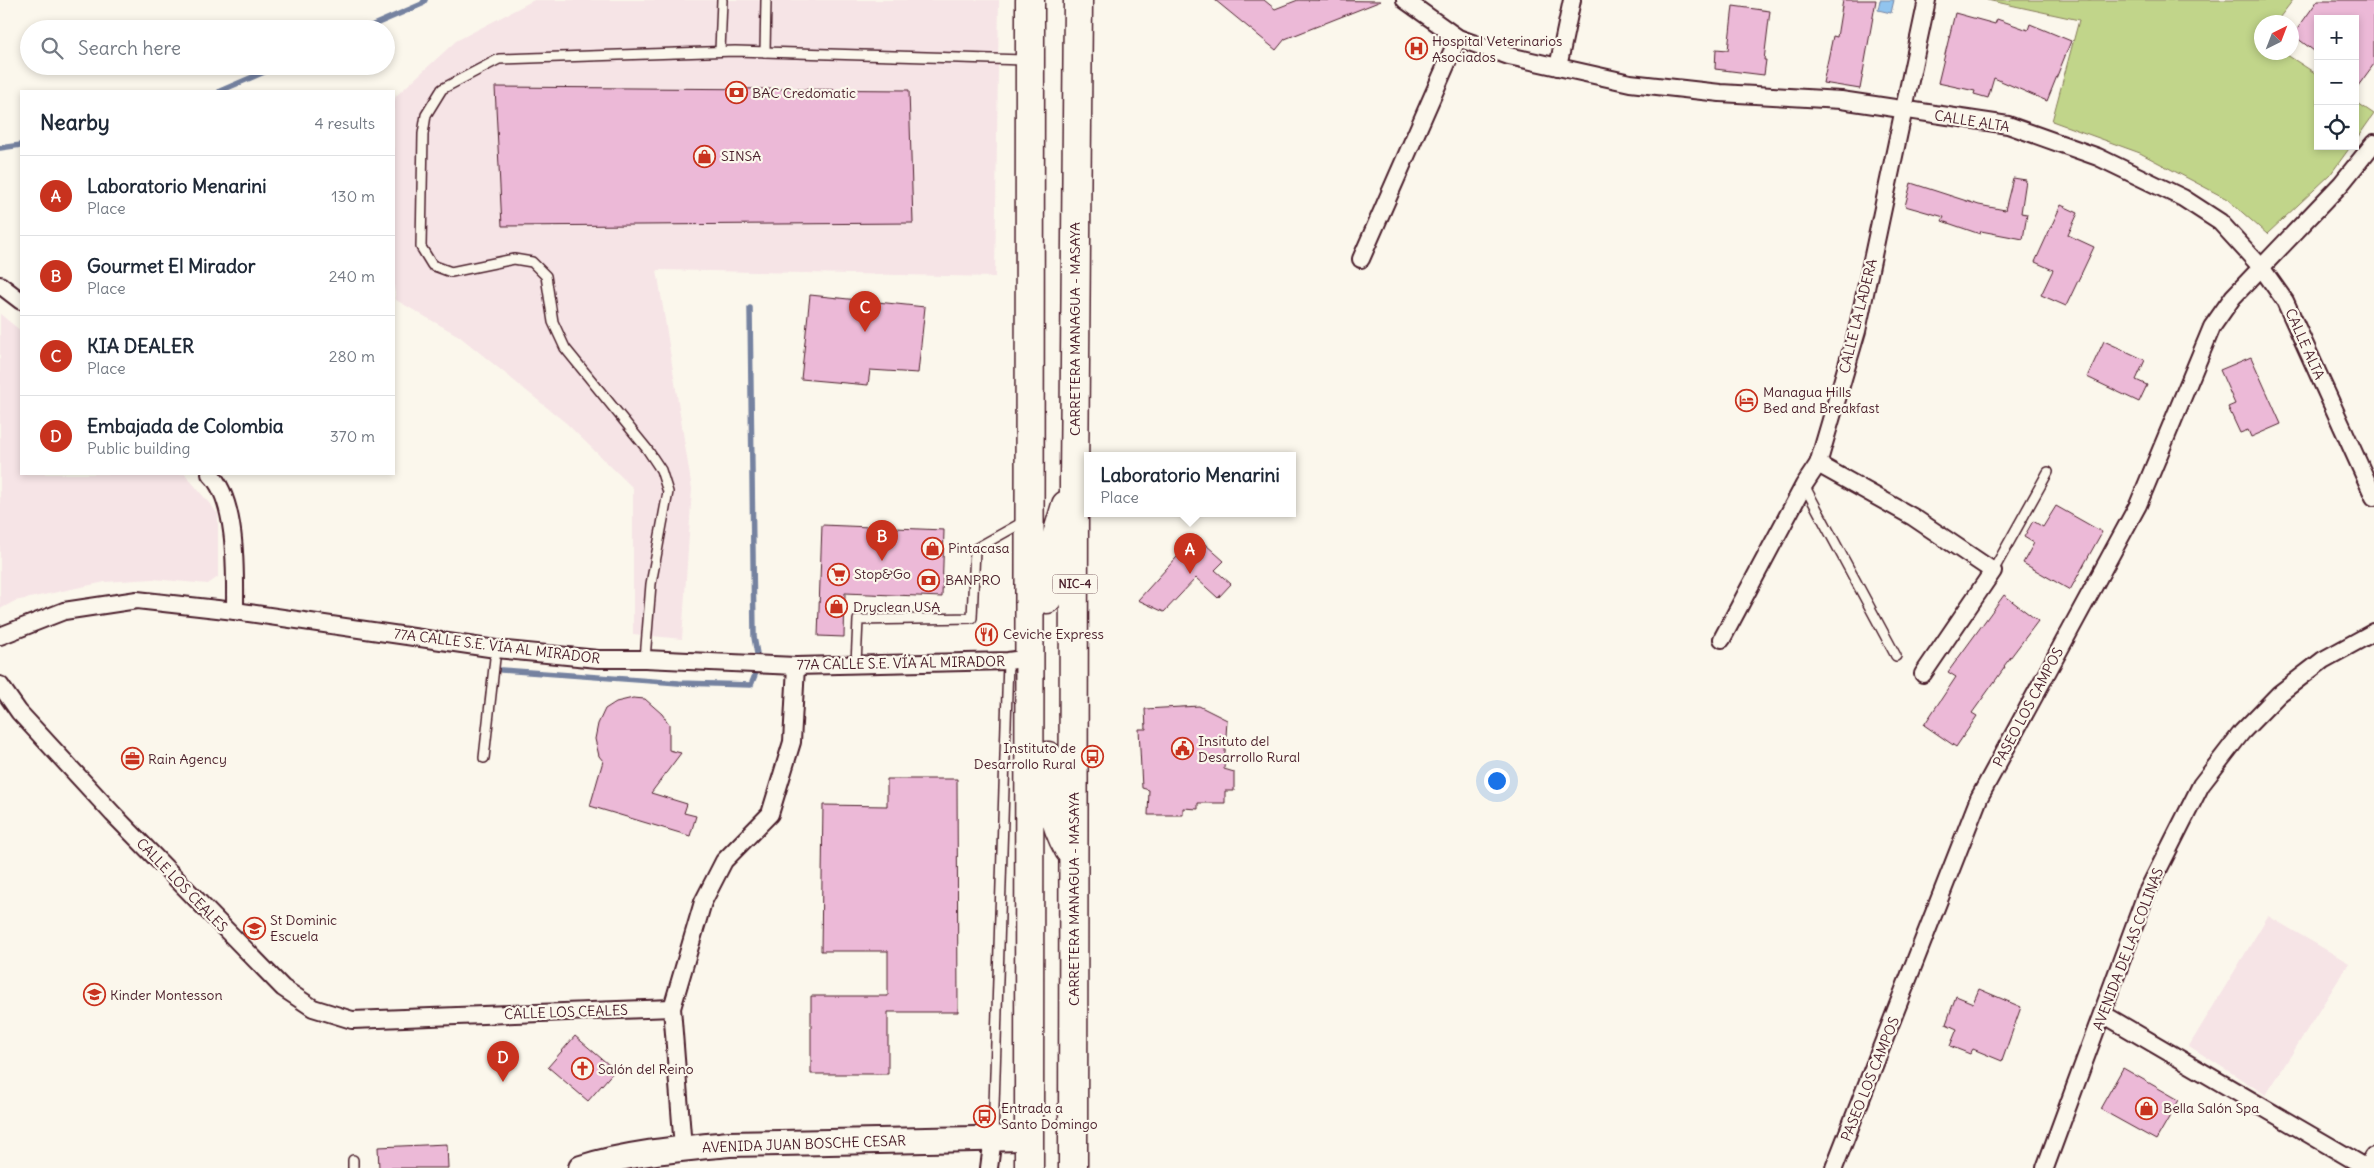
<!DOCTYPE html>
<html lang="en">
<head>
<meta charset="utf-8">
<style>
	:root { --surface:#fff; --page:#f6f6f7; --text:#1f2937; --muted:#747a83; --line:#e0e1e3; --accent:#c8321e }
	body { margin:0; font-family:Delius,sans-serif; background:var(--page); color:var(--text) }
	.controls { position:absolute; right:15px; top:15px; display:grid; overflow:hidden; border-radius:0px; box-shadow:0 2px 8px #0003 }
	.controls button { width:45px; height:45px; display:grid; place-items:center; padding:0; border:0; border-bottom:1px solid var(--line); background:var(--surface); color:var(--text); font:25px sans-serif }
	.compass { position:absolute; left:2254px; top:15px; width:45px; height:45px; border-radius:50%; background:var(--surface); box-shadow:0 2px 8px #0003; rotate:42deg }
	.you { position:absolute; left:1496px; top:780px; width:18px; height:18px; margin:-12px; border:4px solid #fff; border-radius:50%; background:#1a73e8; box-shadow:0 0 0 8px #1a73e833 }
	.badge { display:grid; place-items:center; width:32px; height:32px; border-radius:50%; background:var(--accent); color:#fff; font-size:16px; font-weight:700 }
	.pin { position:absolute; translate:-50% -41px; filter:drop-shadow(0 1px 2px #0008) }
	.pin::after { content:''; position:absolute; top:26px; width:18px; height:15px; background:inherit; clip-path:polygon(0 0,100% 0,50% 100%) }
	.popup { position:absolute; left:1084px; top:452px; width:212px; height:65px; box-sizing:border-box; display:grid; place-content:center; border-radius:0px; background:var(--surface); filter:drop-shadow(0 1px 4px #0005); font-size:16px; white-space:nowrap; color:var(--muted) }
	.popup b { font-size:19px; color:var(--text) }
	.popup::after { content:''; position:absolute; left:50%; top:100%; margin-left:-10px; border:10px solid transparent; border-top-color:var(--surface) }
	.list { margin:0; padding:0; list-style:none }
	h2 { display:flex; justify-content:space-between; align-items:center; height:65px; margin:0; padding:0 20px; font-size:21px }
	h2 small { font-size:16px; font-weight:400; color:var(--muted) }
	.list li { display:grid; grid-template-columns:32px 1fr auto; gap:15px; align-items:center; box-sizing:border-box; height:80px; padding:0 20px; border-top:1px solid var(--line) }
	.list b { display:block; font-size:19px; white-space:nowrap }
	.list p { margin:0; font-size:16px; white-space:nowrap; color:var(--muted) }
	.list em { font-size:16px; font-style:normal; color:var(--muted) }
	.icon { flex:none; width:28px; height:28px; fill:none; stroke:currentColor; stroke-width:2; stroke-linecap:round; stroke-linejoin:round }
	.map { position:relative; flex:none; width:2374px; height:1168px; overflow:hidden }
	.search { position:absolute; background:var(--surface); box-shadow:0 2px 8px #0003; left:20px; top:20px; width:375px; height:55px; display:flex; align-items:center; gap:12px; box-sizing:border-box; padding:0 18px; border-radius:28px; color:var(--muted); font-size:19px }
	.panel { position:absolute; background:var(--surface); box-shadow:0 2px 8px #0003; left:20px; top:90px; width:375px; height:385px; border-radius:0px }
	.map>svg:first-child { display:block }
</style>
</head>
<body>
<div class="map">
<svg width="2374" height="1168" viewBox="0 0 2374 1168">
	<rect width="100%" height="100%" fill="#fbf7ec"/>
	<filter id="ink" filterUnits="userSpaceOnUse"><feTurbulence type="fractalNoise" baseFrequency=".02" numOctaves="2"/><feDisplacementMap in="SourceGraphic" scale="10" xChannelSelector="R" yChannelSelector="G"/><feConvolveMatrix kernelMatrix="1 2 1 2 8 2 1 2 1" color-interpolation-filters="sRGB"/></filter>
	<g filter="url(#ink)">
		<g fill="#f6e4e6">
			<path d="M534 0H999L995 277 657 270 692 489 682 639 633 634V488L566 423 459 336 396 300 394 286V102L396 96 456 41Z"/>
			<path d="M0 314 21 331V474H185L218 514V577L208 584 153 579 105 582 15 601 0 609Z"/>
			<path d="M2268 916 2349 963 2266 1095 2189 1046Z"/>
		</g>
		<g fill="#c1d58a" stroke="#867a5a">
			<path d="M1987 0H2293L2276 22H2262V52L2284 53 2318 75V146H2351L2330 175 2267 234 2227 199 2140 153 2052 121 2079 20Z"/>
			<path d="M2355 101 2374 114 2355 141Z"/>
		</g>
		<path fill="#91c4ee" stroke="#7582a0" d="M1880 0H1894L1891 13 1878 10Z"/>
		<g fill="none" stroke-linecap="round" stroke-linejoin="round">
			<g stroke="#7582a0" stroke-width="5.5">
				<path d="M364 29 422 4 425 0"/>
				<path d="M220 91 278 66"/>
				<path d="M0 148 21 145"/>
				<path d="M501 670 679 683 751 685 759 665 754 637 750 308"/>
			</g>
		</g>
		<g fill="#ecb9d7" stroke="#4a1f2b">
			<path d="M1215 0H1264L1275 9 1298 0 1381 1 1285 39 1276 50Z"/>
			<path d="M1843 0H1876L1860 89 1823 83 1833 36 1837 37Z"/>
			<path d="M2318 0H2374V64L2355 90V19H2318V54L2293 35Z"/>
			<path d="M1733 6 1770 11 1764 60H1766L1764 75 1715 69 1716 49 1728 50Z"/>
			<path d="M1955 13 1995 24 1997 19 2028 30 2030 24 2071 41 2047 101 1994 78 1988 98 1974 94 1975 91 1938 83Z"/>
			<path d="M495 87 909 90 913 223 502 226Z"/>
			<path d="M2013 178 2026 180 2021 213 2027 214 2023 239 1981 231 1980 234 1942 221 1944 217 1905 206 1911 183 1979 205 2005 210Z"/>
			<path d="M2061 205 2078 213 2068 235 2094 247 2066 306 2041 295 2053 270 2035 262Z"/>
			<path d="M810 295 925 307 918 373 870 370 868 385 801 379Z"/>
			<path d="M2104 341 2145 360 2136 380 2147 385 2139 402 2087 377Z"/>
			<path d="M2251 357 2281 424 2251 437 2248 430 2240 433 2228 407 2235 404 2220 370Z"/>
			<path d="M2056 506 2102 532 2070 590 2023 563 2034 543 2024 537 2033 521 2043 527Z"/>
			<path d="M822 525 944 530 942 597 845 593 844 637 818 636Z"/>
			<path d="M1196 536 1224 561 1215 570 1231 584 1218 598 1196 578 1164 612 1138 600Z"/>
			<path d="M2004 595 2038 621 2004 666 2005 667 1972 713 1977 716 1956 747 1924 725 1956 677 1948 672Z"/>
			<path d="M633 698 645 699 662 714 669 724V750L681 753 651 793 687 804 684 813 696 816 690 836 590 806 603 761 599 756 595 739 598 724 605 709 616 702Z"/>
			<path d="M1199 706 1227 720 1224 769 1234 772V791H1225V803H1198V809L1183 808V815H1148L1149 790 1142 788 1139 729H1146L1145 709Z"/>
			<path d="M887 779H957L958 1012H888V1074H811V996H888V951H821L823 805 887 806Z"/>
			<path d="M1979 989 2021 1007 2002 1061 1973 1049 1970 1054 1950 1046 1957 1029 1946 1024 1956 996 1973 1003Z"/>
			<path d="M575 1036 615 1070 588 1101 548 1067Z"/>
			<path d="M2123 1068 2179 1100 2156 1140 2100 1109Z"/>
			<path d="M447 1144 448 1168H379L378 1147Z"/>
		</g>
		<g fill="none" stroke-linecap="round" stroke-linejoin="round">
			<defs>
				<g id="lane">
					<path d="M720 51 722 0"/>
					<path d="M765 52 766 0"/>
					<path d="M1804 485 1896 656"/>
					<path d="M1993 571 2048 472"/>
					<path d="M645 659 651 584 668 492 661 470 647 449 565 348 553 322 546 276 532 262 514 259 451 272 432 265 421 247 423 134 426 115 442 89 499 59 735 51 1027 60"/>
					<path d="M856 664 858 620 972 618 975 549 1025 521"/>
					<path d="M484 758 496 649"/>
					<path d="M993 1138 1008 661"/>
					<path d="M353 1168V1160"/>
				</g>
				<g id="street">
					<path d="M1405 0 1458 38 1509 56 1630 83 1720 93 1841 100 2008 125 2098 157 2183 198 2220 222 2261 267 2285 301 2374 497"/>
					<path d="M1558 67 1572 0"/>
					<path d="M1361 259 1458 38"/>
					<path d="M0 285 21 301"/>
					<path d="M1818 464 1913 517 1993 571 1923 674"/>
					<path d="M210 474C238 501 235 575 235 611"/>
					<path d="M0 636 64 611 137 600 235 611 496 649 598 659H645L796 666 1008 661 1031 658"/>
					<path d="M1722 639 1804 485 1818 464 1857 331 1927 0"/>
					<path d="M0 685 19 712 113 814 283 988 313 1008 352 1020 672 1008"/>
					<path d="M2103 1014 2367 1168 2374 1156"/>
					<path d="M683 1148 672 1008 703 902 724 861 770 814 792 742 796 666"/>
					<path d="M989 1168 993 1138"/>
					<path d="M1834 1168 1979 798 2138 505 2212 327 2233 297 2341 184 2374 143"/>
					<path d="M2045 1168 2146 894 2201 785 2242 732 2279 694 2323 660 2374 632"/>
				</g>
				<path id="secondary" d="M581 1168C628 1153 679 1149 729 1144L1029 1138"/>
				<g id="highway">
					<path d="M1047 599 1048 565 1066 505"/>
					<path d="M1048 756C1048 789 1052 821 1069 850"/>
					<path d="M1029 1168 1030 0"/>
					<path d="M1073 1168 1074 481 1078 0"/>
				</g>
			</defs>
			<use href="#lane" stroke="#4a1f2b" stroke-width="12"/>
			<use href="#street" stroke="#4a1f2b" stroke-width="20"/>
			<use href="#secondary" stroke="#4a1f2b" stroke-width="28"/>
			<use href="#highway" stroke="#4a1f2b" stroke-width="31"/>
			<use href="#lane" stroke="#fbf7ec" stroke-width="9"/>
			<use href="#street" stroke="#fbf7ec" stroke-width="16"/>
			<use href="#secondary" stroke="#fbf7ec" stroke-width="24"/>
			<use href="#highway" stroke="#fbf7ec" stroke-width="28"/>
		</g>
	</g>
	<defs>
		<symbol id="hospital-ring" viewBox="-11 -11 22 22"><circle r="9.5" fill="#fbf7ec" stroke="#c8321e" stroke-width="1.5"/><path d="M-5-5h3v3.5h4V-5h3V5h-3V1.5h-4V5h-3Z" fill="#c8321e"/></symbol>
		<symbol id="bank-ring" viewBox="-11 -11 22 22"><circle r="9.5" fill="#fbf7ec" stroke="#c8321e" stroke-width="1.5"/><path d="M-6-4H6V4H-6ZM0-2.3a2.3 2.3 0 1 0 0 4.6a2.3 2.3 0 1 0 0-4.6Z" fill="#c8321e"/></symbol>
		<symbol id="shop-ring" viewBox="-11 -11 22 22"><circle r="9.5" fill="#fbf7ec" stroke="#c8321e" stroke-width="1.5"/><path d="M-5-2.5h2.3a2.7 3.5 0 0 1 5.4 0H5L5.5 6h-11ZM-1.5-2.5h3a1.5 2.3 0 0 0-3 0Z" fill="#c8321e"/></symbol>
		<symbol id="hotel-ring" viewBox="-11 -11 22 22"><circle r="9.5" fill="#fbf7ec" stroke="#c8321e" stroke-width="1.5"/><path d="M-6-4.5h1.5V1H6V5H4.5V3h-9V5H-6ZM-4 0a1.8 1.8 0 1 1 3.6 0ZM.5 0V-2.5h3Q6-2.5 6 0Z" fill="#c8321e"/></symbol>
		<symbol id="supermarket-ring" viewBox="-11 -11 22 22"><circle r="9.5" fill="#fbf7ec" stroke="#c8321e" stroke-width="1.5"/><path d="M-6-5.5h2.5l.6 2H6L4.5 2H-2.5L-4.4-4H-6ZM-1.5 3.2a1.3 1.3 0 1 0 .1 0ZM3 3.2a1.3 1.3 0 1 0 .1 0Z" fill="#c8321e"/></symbol>
		<symbol id="restaurant-ring" viewBox="-11 -11 22 22"><circle r="9.5" fill="#fbf7ec" stroke="#c8321e" stroke-width="1.5"/><path d="M-5-6h1v4h1v-4h1v4h1v-4h1v5L-1.5 .5V6h-2V.5L-5-1ZM5-6V6H3V1.5H1.5Q1.5-4 5-6Z" fill="#c8321e"/></symbol>
		<symbol id="civic-ring" viewBox="-11 -11 22 22"><circle r="9.5" fill="#fbf7ec" stroke="#c8321e" stroke-width="1.5"/><path d="M-.6-6.5H3V-4.5H.6V-3L4-1V1h2V6H-6V1h2V-1L-.6-3ZM-1.2 2.5V6h2.4V2.5Z" fill="#c8321e"/></symbol>
		<symbol id="bus-ring" viewBox="-11 -11 22 22"><circle r="9.5" fill="#fbf7ec" stroke="#c8321e" stroke-width="1.5"/><path d="M-5-6H5V4H4V6H2V4H-2V6H-4V4H-5ZM-3.5-4V0h7V-4ZM-3.5 1.2v1.5H-2V1.2ZM2 1.2v1.5H3.5V1.2Z" fill="#c8321e"/></symbol>
		<symbol id="office-ring" viewBox="-11 -11 22 22"><circle r="9.5" fill="#fbf7ec" stroke="#c8321e" stroke-width="1.5"/><path d="M-6-3h4V-5.5h4V-3h4V5H-6ZM-1-4.5V-3h2v-1.5ZM-6 0V1H6V0Z" fill="#c8321e"/></symbol>
		<symbol id="school-ring" viewBox="-11 -11 22 22"><circle r="9.5" fill="#fbf7ec" stroke="#c8321e" stroke-width="1.5"/><path d="M0-5L7-2L0 1L-7-2ZM-4 1L0 2.5L4 1V4Q0 6-4 4Z" fill="#c8321e"/></symbol>
		<symbol id="church-ring" viewBox="-11 -11 22 22"><circle r="9.5" fill="#fbf7ec" stroke="#c8321e" stroke-width="1.5"/><path d="M-1.2-6h2.4v3.5h3.3v2.4h-3.3V6h-2.4V-.1h-3.3v-2.4h3.3Z" fill="#c8321e"/></symbol>
	</defs>
	<g fill-rule="evenodd">
		<use href="#hospital-ring" x="1404" y="36" width="25" height="25"/>
		<use href="#bank-ring" x="724" y="80" width="25" height="25"/>
		<use href="#shop-ring" x="692" y="144" width="25" height="25"/>
		<use href="#hotel-ring" x="1734" y="388" width="25" height="25"/>
		<use href="#shop-ring" x="920" y="536" width="25" height="25"/>
		<use href="#supermarket-ring" x="826" y="562" width="25" height="25"/>
		<use href="#bank-ring" x="916" y="568" width="25" height="25"/>
		<use href="#shop-ring" x="824" y="594" width="25" height="25"/>
		<use href="#restaurant-ring" x="974" y="622" width="25" height="25"/>
		<use href="#civic-ring" x="1170" y="736" width="25" height="25"/>
		<use href="#bus-ring" x="1080" y="744" width="25" height="25"/>
		<use href="#office-ring" x="120" y="746" width="25" height="25"/>
		<use href="#school-ring" x="242" y="916" width="25" height="25"/>
		<use href="#school-ring" x="82" y="982" width="25" height="25"/>
		<use href="#church-ring" x="570" y="1056" width="25" height="25"/>
		<use href="#shop-ring" x="2134" y="1096" width="25" height="25"/>
		<use href="#bus-ring" x="972" y="1104" width="25" height="25"/>
	</g>
	<g text-anchor="middle" stroke-width="4.5" stroke-linejoin="round" paint-order="stroke">
		<rect fill="#fbf7ec" stroke="#7f6065" stroke-width="1" x="1052.5" y="574.5" width="45" height="19" rx="4"/>
		<g font-size="12" font-weight="bold" fill="#4a1f2b">
			<text x="1075" y="588">NIC-4</text>
		</g>
		<g font-size="14" fill="#4a1f2b" stroke="#fbf7ec" text-anchor="start">
			<text x="1432" y="46">Hospital Veterinarios<tspan x="1432" dy="16">Asociados</tspan></text>
			<text x="752" y="98">BAC Credomatic</text>
			<text x="721" y="161">SINSA</text>
			<text x="1763" y="397">Managua Hills<tspan x="1763" dy="16">Bed and Breakfast</tspan></text>
			<text x="948" y="553">Pintacasa</text>
			<text x="854" y="579">Stop&amp;Go</text>
			<text x="945" y="585">BANPRO</text>
			<text x="853" y="612">Dryclean USA</text>
			<text x="1003" y="639">Ceviche Express</text>
			<text x="1198" y="746">Insituto del<tspan x="1198" dy="16">Desarrollo Rural</tspan></text>
			<text x="1076" y="753" text-anchor="end">Instituto de<tspan x="1076" dy="16">Desarrollo Rural</tspan></text>
			<text x="148" y="764">Rain Agency</text>
			<text x="270" y="925">St Dominic<tspan x="270" dy="16">Escuela</tspan></text>
			<text x="110" y="1000">Kinder Montesson</text>
			<text x="598" y="1074">Salón del Reino</text>
			<text x="1001" y="1113">Entrada a<tspan x="1001" dy="16">Santo Domingo</tspan></text>
			<text x="2163" y="1113">Bella Salón Spa</text>
		</g>
		<g font-size="14" fill="#4a1f2b" stroke="#fbf7ec">
			<text transform="translate(1972 121) rotate(9)" y="5">CALLE ALTA</text>
			<text transform="translate(1858 316) rotate(-76)" y="5">CALLE LA LADERA</text>
			<text transform="translate(1075 329) rotate(-90)" y="5">CARRETERA MANAGUA - MASAYA</text>
			<text transform="translate(2305 344) rotate(66)" y="5">CALLE ALTA</text>
			<text transform="translate(497 646) rotate(7)" y="5">77A CALLE S.E. VÍA AL MIRADOR</text>
			<text transform="translate(901 663) rotate(-1)" y="5">77A CALLE S.E. VÍA AL MIRADOR</text>
			<text transform="translate(2028 707) rotate(-62)" y="5">PASEO LOS CAMPOS</text>
			<text transform="translate(182 885) rotate(46)" y="5">CALLE LOS CEALES</text>
			<text transform="translate(1074 899) rotate(-90)" y="5">CARRETERA MANAGUA - MASAYA</text>
			<text transform="translate(2128 949) rotate(-69)" y="5">AVENIDA DE LAS COLINAS</text>
			<text transform="translate(566 1012) rotate(-2)" y="5">CALLE LOS CEALES</text>
			<text transform="translate(1870 1079) rotate(-68)" y="5">PASEO LOS CAMPOS</text>
			<text transform="translate(804 1144) rotate(-2)" y="5">AVENIDA JUAN BOSCHE CESAR</text>
		</g>
	</g>
</svg>
<div class="controls">
<button>+</button>
<button>−</button>
<button><svg class="icon" aria-label="locate" viewBox="0 0 24 24"><circle cx="12" cy="12" r="6"/><path d="M12 2v4M12 18v4M2 12h4M18 12h4"/></svg></button>
</div>
<svg class="compass" viewBox="-18 -18 36 36"><path d="M0-13l5 13h-10z" fill="#e53935"/><path d="M0 13l5-13h-10z" fill="#747a83"/></svg>
<div class="you"></div>
<div class="pin badge" style="left:1190px;top:574px">A</div>
<div class="popup"><b>Laboratorio Menarini</b>Place</div>
<div class="pin badge" style="left:882px;top:561px">B</div>
<div class="pin badge" style="left:865px;top:332px">C</div>
<div class="pin badge" style="left:503px;top:1082px">D</div>
<div class="search"><svg class="icon" aria-label="search" viewBox="0 0 24 24"><circle cx="10" cy="10" r="6"/><path d="M15 15l6 6"/></svg>Search here</div>
<section class="panel">
<h2>Nearby<small>4 results</small></h2>
<ul class="list">
<li><span class="badge">A</span><div><b>Laboratorio Menarini</b><p>Place</p></div><em>130 m</em></li>
<li><span class="badge">B</span><div><b>Gourmet El Mirador</b><p>Place</p></div><em>240 m</em></li>
<li><span class="badge">C</span><div><b>KIA DEALER</b><p>Place</p></div><em>280 m</em></li>
<li><span class="badge">D</span><div><b>Embajada de Colombia</b><p>Public building</p></div><em>370 m</em></li>
</ul>
</section>
</div>
</body>
</html>
